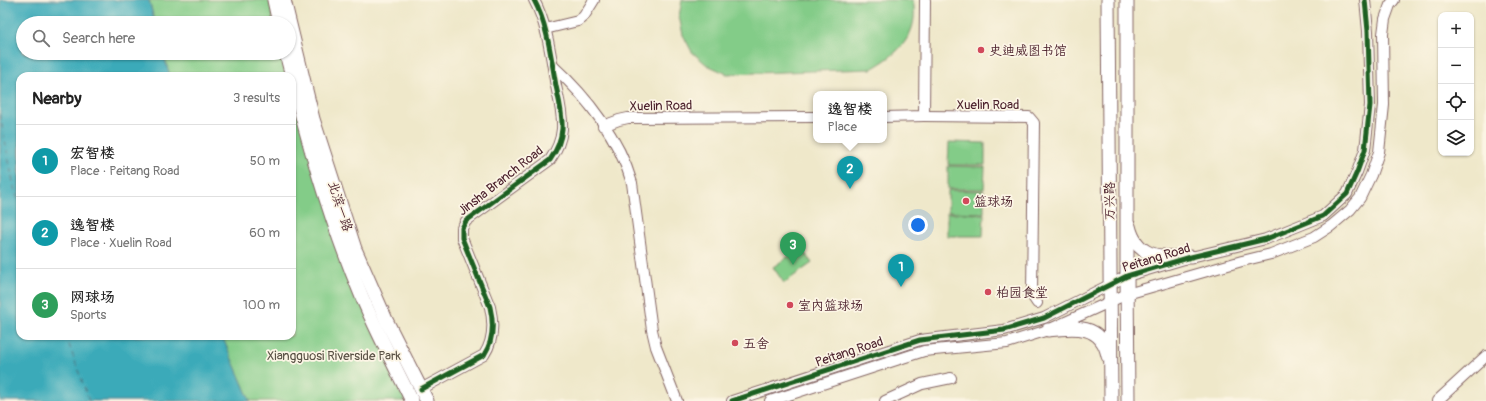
<!DOCTYPE html>
<html lang="en">
<head>
<meta charset="utf-8">
<style>
	:root { --surface:#fff; --page:#f2f2f2; --text:#222; --muted:#767676; --line:#e0e0e0; --accent:#2563eb }
	body { margin:0; font-family:Pangolin,"LXGW WenKai TC",sans-serif; background:var(--page); color:var(--text) }
	.controls { position:absolute; right:12px; top:12px; display:grid; overflow:hidden; border-radius:8px; box-shadow:0 1px 3px #0004 }
	.controls button { width:36px; height:36px; display:grid; place-items:center; padding:0; border:0; border-bottom:1px solid var(--line); background:var(--surface); color:var(--text); font:20px sans-serif }
	.you { position:absolute; left:918px; top:225px; width:14px; height:14px; margin:-10px; border:3px solid #fff; border-radius:50%; background:#1a73e8; box-shadow:0 0 0 6px #1a73e833 }
	.badge { display:grid; place-items:center; width:26px; height:26px; border-radius:50%; background:var(--accent); color:#fff; font-size:13px; font-weight:700 }
	.pin { position:absolute; translate:-50% -33px; filter:drop-shadow(0 1px 2px #0008) }
	.pin::after { content:''; position:absolute; top:21px; width:14px; height:12px; background:inherit; clip-path:polygon(0 0,100% 0,50% 100%) }
	.popup { position:absolute; left:813px; top:91px; width:74px; height:52px; box-sizing:border-box; display:grid; place-content:center; border-radius:8px; background:var(--surface); filter:drop-shadow(0 1px 3px #0005); font-size:13px; white-space:nowrap; color:var(--muted) }
	.popup b { font-size:15px; color:var(--text) }
	.popup::after { content:''; position:absolute; left:50%; top:100%; margin-left:-8px; border:8px solid transparent; border-top-color:var(--surface) }
	.list { margin:0; padding:0; list-style:none }
	h2 { display:flex; justify-content:space-between; align-items:center; height:52px; margin:0; padding:0 16px; font-size:17px }
	h2 small { font-size:13px; font-weight:400; color:var(--muted) }
	.list li { display:grid; grid-template-columns:26px 1fr auto; gap:12px; align-items:center; box-sizing:border-box; height:72px; padding:0 16px; border-top:1px solid var(--line) }
	.list b { display:block; font-size:15px; white-space:nowrap }
	.list p { margin:0; font-size:13px; white-space:nowrap; color:var(--muted) }
	.list em { font-size:13px; font-style:normal; color:var(--muted) }
	.icon { flex:none; width:22px; height:22px; fill:none; stroke:currentColor; stroke-width:2; stroke-linecap:round; stroke-linejoin:round }
	.map { position:relative; flex:none; width:1486px; height:401px; overflow:hidden }
	.search { position:absolute; background:var(--surface); box-shadow:0 1px 3px #0004; left:16px; top:16px; width:280px; height:44px; display:flex; align-items:center; gap:10px; box-sizing:border-box; padding:0 14px; border-radius:22px; color:var(--muted); font-size:15px }
	.panel { position:absolute; background:var(--surface); box-shadow:0 1px 3px #0004; left:16px; top:72px; width:280px; height:268px; border-radius:12px }
	.map>svg:first-child { display:block }
</style>
</head>
<body>
<div class="map">
<svg width="1486" height="401" viewBox="0 0 1486 401">
	<rect width="100%" height="100%" fill="#fcf5e5"/>
	<filter id="ink" filterUnits="userSpaceOnUse"><feTurbulence type="fractalNoise" baseFrequency=".025" numOctaves="2"/><feDisplacementMap in="SourceGraphic" scale="8" xChannelSelector="R" yChannelSelector="G"/><feConvolveMatrix kernelMatrix="1 2 1 2 8 2 1 2 1" color-interpolation-filters="sRGB"/></filter>
	<filter id="wash" filterUnits="userSpaceOnUse"><feTurbulence type="fractalNoise" baseFrequency=".012" numOctaves="4" result="noise"/><feDisplacementMap in="SourceGraphic" scale="16" xChannelSelector="R" yChannelSelector="G"/><feGaussianBlur stdDeviation="0.9" result="paint"/><feColorMatrix in="noise" values="0 0 0 0 0 0 0 0 0 0 0 0 0 0 0 0 0 1.4 0 .05"/><feComposite in="paint" operator="in"/></filter>
	<g filter="url(#wash)">
		<rect width="100%" height="100%" fill="#efe8ca"/>
		<g fill="#83cc88" stroke="#66765a">
			<path d="M149 0H269L274 23H155Z"/>
			<path d="M682 0H913C920 35 898 54 871 69L727 74 707 65 692 52 683 35 679 16Z"/>
			<path d="M163 53H282L288 76H170Z"/>
			<path d="M292 94 407 401H250L222 337V336H292Z"/>
			<path d="M949 142 985 143V165H948Z"/>
			<path d="M948 166 985 167 984 189H948Z"/>
			<path d="M948 190 984 191V213L948 212Z"/>
			<path d="M947 213 984 214 983 236H947Z"/>
			<path d="M801 248 812 263 784 283 773 267Z"/>
		</g>
		<path fill="#3baab9" stroke="#426472" d="M0 0H149L155 23H23V53H163L170 76H20V336H222L250 401H0Z"/>
		<g fill="none" stroke-linecap="round" stroke-linejoin="round">
			<g stroke="#445764" stroke-width="1" stroke-dasharray="5 4" stroke-linecap="butt">
				<path d="M0 115 15 192 20 205"/>
				<path d="M66 336 89 401"/>
			</g>
		</g>
	</g>
	<g filter="url(#ink)">
		<g fill="none" stroke-linecap="round" stroke-linejoin="round">
			<defs>
				<g id="minor">
					<path d="M545 29 578 21 584 16 594 0"/>
					<path d="M553 66C587 97 619 138 632 183L652 330 656 347 677 401"/>
					<path d="M924 116 1029 117 1034 123 1032 293 1033 297 1037 303"/>
					<path d="M884 117 924 116 925 0"/>
					<path d="M603 126 619 120 628 118 816 117"/>
					<path d="M421 389 484 355C494 340 494 324 490 307L462 238V228L466 221 550 160C557 150 561 141 562 129 563 115 559 100 556 86 551 58 548 26 534 0"/>
					<path d="M732 401 920 340 1004 330 1044 318 1127 276 1191 257 1266 239 1323 216 1347 194 1357 172 1365 150 1370 105 1368 31 1365 0"/>
					<path d="M770 401 924 351 1007 343 1048 330 1127 294 1242 261 1271 254 1314 237 1331 226 1350 210 1360 198 1371 175 1379 152 1384 105 1383 34 1385 19 1390 5 1394 0"/>
					<path d="M885 401 922 384 951 378"/>
					<path d="M1437 401 1486 356"/>
				</g>
				<g id="major">
					<path d="M274 0 279 23"/>
					<path d="M284 0 313 119 355 249 387 322 427 401"/>
					<path d="M1108 0 1111 401"/>
					<path d="M1127 0V276L1128 401"/>
					<path d="M286 53 292 76"/>
					<path d="M292 77C310 151 332 226 362 297 377 332 395 367 412 401"/>
					<path d="M1129 226C1137 260 1163 257 1191 257"/>
					<path d="M1048 330C1073 327 1102 323 1108 356"/>
				</g>
			</defs>
			<use href="#minor" stroke="#846563" stroke-width="12"/>
			<use href="#major" stroke="#846563" stroke-width="15"/>
			<use href="#minor" stroke="#fff" stroke-width="10"/>
			<use href="#major" stroke="#fff" stroke-width="13"/>
			<defs>
				<g id="cycleway">
					<path d="M421 389 484 355C494 340 494 324 490 307L462 238V228L466 221 550 160C557 150 561 141 562 129 563 115 559 100 556 86 551 58 548 26 534 0"/>
					<path d="M732 401 920 340 1004 330 1044 318 1127 276 1191 257 1266 239 1323 216 1347 194 1357 172 1365 150 1370 105 1368 31 1365 0"/>
				</g>
			</defs>
			<use href="#cycleway" stroke="#fcf5e5" stroke-width="8"/>
			<use href="#cycleway" stroke="#1b5e20" stroke-width="5"/>
		</g>
	</g>
	<g fill="#d1495b" stroke="#fcf5e5" stroke-width="1.5">
		<circle cx="981" cy="50" r="4"/>
		<circle cx="966" cy="201" r="4"/>
		<circle cx="988" cy="292" r="4"/>
		<circle cx="790" cy="305" r="4"/>
		<circle cx="735" cy="343" r="4"/>
	</g>
	<g text-anchor="middle" stroke-width="3.5" stroke-linejoin="round" paint-order="stroke">
		<g font-size="13" fill="#4a1f2b" stroke="#fcf5e5" text-anchor="start">
			<text x="989" y="55">史迪威图书馆</text>
			<text x="974" y="206">篮球场</text>
			<text x="996" y="297">柏园食堂</text>
			<text x="798" y="310">室内篮球场</text>
			<text x="743" y="348">五舍</text>
		</g>
		<g font-size="13" fill="#4a1f2b" stroke="#fcf5e5">
			<text x="988" y="109">Xuelin Road</text>
			<text transform="translate(661 105) rotate(-1)" y="5">Xuelin Road</text>
			<text transform="translate(500 180) rotate(-38)" y="5">Jinsha Branch Road</text>
			<text transform="translate(1109 201) rotate(-90)" y="5">万兴路</text>
			<text transform="translate(341 206) rotate(72)" y="5">北滨一路</text>
			<text transform="translate(1156 257) rotate(-17)" y="5">Peitang Road</text>
			<text transform="translate(849 351) rotate(-18)" y="5">Peitang Road</text>
		</g>
		<g font-size="13" fill="#5b5347" stroke="#fcf5e5">
			<text x="334" y="360">Xiangguosi Riverside Park</text>
		</g>
	</g>
</svg>
<div class="controls">
<button>+</button>
<button>−</button>
<button><svg class="icon" aria-label="locate" viewBox="0 0 24 24"><circle cx="12" cy="12" r="6"/><path d="M12 2v4M12 18v4M2 12h4M18 12h4"/></svg></button>
<button><svg class="icon" aria-label="layers" viewBox="0 0 24 24"><path d="M12 4l9 5-9 5-9-5zM3 14l9 5 9-5"/></svg></button>
</div>
<div class="you"></div>
<div class="pin badge" style="left:901px;top:287px;background:#0f9aa8">1</div>
<div class="pin badge" style="left:850px;top:189px;background:#0f9aa8">2</div>
<div class="popup"><b>逸智楼</b>Place</div>
<div class="pin badge" style="left:793px;top:265px;background:#2e9e5b">3</div>
<div class="search"><svg class="icon" aria-label="search" viewBox="0 0 24 24"><circle cx="10" cy="10" r="6"/><path d="M15 15l6 6"/></svg>Search here</div>
<section class="panel">
<h2>Nearby<small>3 results</small></h2>
<ul class="list">
<li><span class="badge" style="background:#0f9aa8">1</span><div><b>宏智楼</b><p>Place · Peitang Road</p></div><em>50 m</em></li>
<li><span class="badge" style="background:#0f9aa8">2</span><div><b>逸智楼</b><p>Place · Xuelin Road</p></div><em>60 m</em></li>
<li><span class="badge" style="background:#2e9e5b">3</span><div><b>网球场</b><p>Sports</p></div><em>100 m</em></li>
</ul>
</section>
</div>
</body>
</html>
